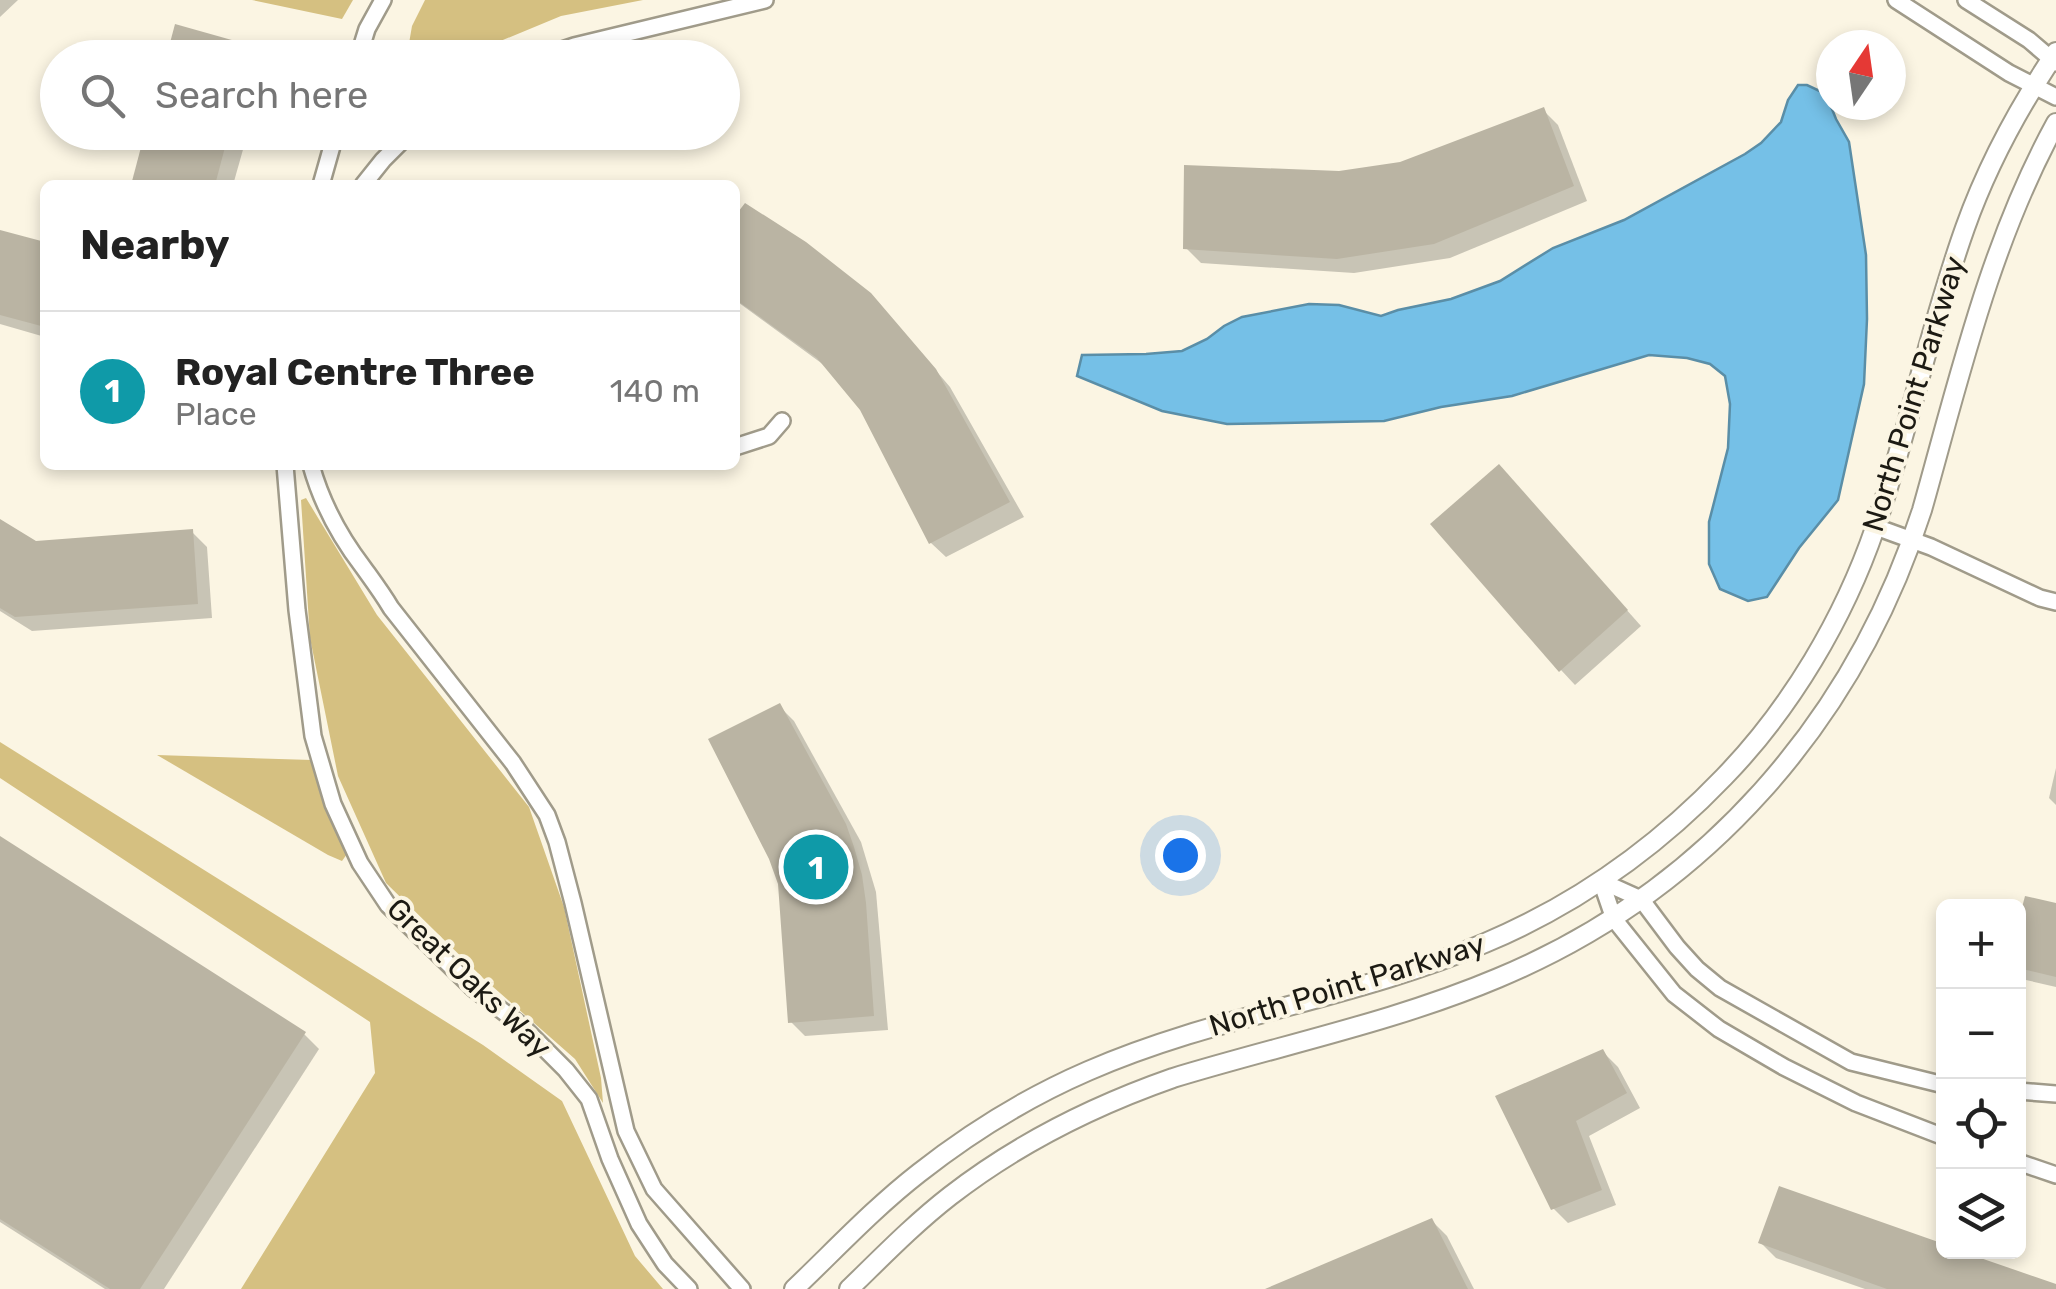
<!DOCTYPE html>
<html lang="en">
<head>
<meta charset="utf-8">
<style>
	:root { --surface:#fff; --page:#f6f6f6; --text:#222; --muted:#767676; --line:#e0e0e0; --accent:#7c3aed }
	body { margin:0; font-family:Rubik,sans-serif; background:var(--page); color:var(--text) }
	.controls { position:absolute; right:30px; bottom:30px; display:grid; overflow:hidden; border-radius:15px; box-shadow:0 5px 15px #0003 }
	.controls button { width:90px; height:90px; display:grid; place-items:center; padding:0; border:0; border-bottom:2px solid var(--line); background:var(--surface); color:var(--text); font:50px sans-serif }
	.compass { position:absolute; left:1816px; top:30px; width:90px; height:90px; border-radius:50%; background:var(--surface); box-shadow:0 5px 15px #0003; rotate:13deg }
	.you { position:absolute; left:1180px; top:855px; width:35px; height:35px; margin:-25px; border:8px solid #fff; border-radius:50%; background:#1a73e8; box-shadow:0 0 0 15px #1a73e833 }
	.badge { display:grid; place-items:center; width:65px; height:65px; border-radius:50%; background:var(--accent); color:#fff; font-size:32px; font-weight:700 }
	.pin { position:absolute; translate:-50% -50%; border:5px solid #fff; box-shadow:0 2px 10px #0006 }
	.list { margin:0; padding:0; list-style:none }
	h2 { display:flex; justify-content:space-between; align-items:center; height:130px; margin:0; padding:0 40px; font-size:42px }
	h2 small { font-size:32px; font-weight:400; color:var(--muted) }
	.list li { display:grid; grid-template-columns:65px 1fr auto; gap:30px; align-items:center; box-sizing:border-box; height:160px; padding:0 40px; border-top:2px solid var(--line) }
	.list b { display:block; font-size:38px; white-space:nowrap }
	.list p { margin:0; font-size:32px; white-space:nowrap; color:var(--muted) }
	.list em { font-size:32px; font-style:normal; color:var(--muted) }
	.icon { flex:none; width:55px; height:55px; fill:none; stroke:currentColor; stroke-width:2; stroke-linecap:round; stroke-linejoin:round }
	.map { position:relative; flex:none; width:2056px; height:1289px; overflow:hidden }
	.search { position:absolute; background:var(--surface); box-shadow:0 5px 15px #0003; left:40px; top:40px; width:700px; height:110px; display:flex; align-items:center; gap:25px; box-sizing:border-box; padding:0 35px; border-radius:55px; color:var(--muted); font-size:38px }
	.panel { position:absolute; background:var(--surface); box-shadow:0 5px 15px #0003; left:40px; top:180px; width:700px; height:290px; border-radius:15px }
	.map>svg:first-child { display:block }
</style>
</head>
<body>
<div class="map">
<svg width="2056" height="1289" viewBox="0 0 2056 1289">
	<rect width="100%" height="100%" fill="#fbf5e3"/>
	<g fill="#d5c081">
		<path d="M252 0H353L342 19Z"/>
		<path d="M425 0H643L561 16 462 57H409L407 55 412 26Z"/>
		<path d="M306 498 377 615 529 807 564 907 601 1078 603 1103 575 1059 484 979 386 883 338 776 310 638 301 500Z"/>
		<path d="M0 742 483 1045 562 1101 635 1256 663 1289H241L375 1073 370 1022 0 778Z"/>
		<path d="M157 755 312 760 347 854 342 861 328 855Z"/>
	</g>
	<path fill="#75c0e7" stroke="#5a8ea7" stroke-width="2.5" d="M1798 85H1807L1826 94 1836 119 1849 142 1866 255 1867 319 1864 384 1838 500 1799 548 1767 597 1748 601 1720 589 1709 564V522L1728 448 1730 404 1725 376 1710 364 1687 358 1649 355 1512 396 1441 407 1384 421 1227 424 1162 411 1077 376 1082 355 1146 354 1182 351 1207 339 1224 326 1242 317 1309 304 1339 305 1381 316 1398 310 1451 299 1500 281 1553 248 1624 220 1745 154 1761 143 1781 122 1788 100Z"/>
	<g fill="#0003">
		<path d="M0 0H18L0 17Z"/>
		<path d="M252 48 261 58H168Z"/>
		<path d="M1543 110 1558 125 1587 201 1450 258 1354 273 1201 263 1186 248Z"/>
		<path d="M148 132H248L233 185H133Z"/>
		<path d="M735 221 885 311 950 387 1024 517 946 557 931 543 862 409 828 368 735 300Z"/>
		<path d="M0 232 45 245V337L0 324Z"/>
		<path d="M1513 482 1641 626 1575 685 1561 670Z"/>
		<path d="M0 521 35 543 192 532 207 547 212 618 32 631 0 611Z"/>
		<path d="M779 706 794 721 861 842 876 892 888 1030 805 1036 790 1021Z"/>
		<path d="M2056 768V805L2049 798Z"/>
		<path d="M0 839 304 1034 319 1049 164 1289H105L0 1222Z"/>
		<path d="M2056 906V987L2026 980 2018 972V934Z"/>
		<path d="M1603 1052 1618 1067 1640 1108 1589 1136 1616 1205 1568 1223 1553 1208 1499 1097Z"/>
		<path d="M1432 1221 1447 1236 1474 1289H1271Z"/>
		<path d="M1761 1243 1956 1252 2056 1287V1289H1865L1776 1258Z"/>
	</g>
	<g fill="#bab4a3">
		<path d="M175 24 253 46 250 58H166Z"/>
		<path d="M1544 107 1574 186 1434 244 1337 259 1183 249 1184 165 1339 171 1400 162Z"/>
		<path d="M145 132H229L215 185H131Z"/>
		<path d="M745 203 806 242 871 293 936 369 1010 502 929 544 860 410 817 358 735 299V216Z"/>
		<path d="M0 230 45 242V327L0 315Z"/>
		<path d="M1499 464 1628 610 1559 672 1430 524Z"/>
		<path d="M0 519 36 541 193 529 198 604 15 617 0 608Z"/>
		<path d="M780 703 846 824 854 847 862 875 866 903 874 1016 788 1023 778 884 769 859 708 739Z"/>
		<path d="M0 836 306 1032 140 1289H110L0 1219Z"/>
		<path d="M2025 896 2056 903V977L2018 968V923Z"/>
		<path d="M1603 1049 1627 1093 1576 1121 1602 1190 1551 1210 1495 1096Z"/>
		<path d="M1779 1186 1944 1244V1252H1963L2056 1284V1289H1887L1758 1243Z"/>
		<path d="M1432 1218 1468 1289H1265Z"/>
	</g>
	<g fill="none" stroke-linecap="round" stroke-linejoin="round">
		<defs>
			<g id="minor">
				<path d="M1896 0 2009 73 2056 97"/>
				<path d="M1966 0 2029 40 2056 63"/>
				<path d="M358 58 367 29 383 0"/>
				<path d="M538 58 574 46 765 0"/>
				<path d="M321 185 336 132"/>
				<path d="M363 185 383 160 411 132"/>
				<path d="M735 447 769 436 782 421"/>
				<path d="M285 465 297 610 313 736 333 804 360 863 388 905 473 988 523 1027 566 1070 589 1099 610 1159 639 1224 665 1264 689 1289"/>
				<path d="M311 465C321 501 340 537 363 567 373 581 382 593 391 608L513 763 547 815 557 842 573 903 626 1131 654 1189 742 1289"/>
				<path d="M1876 527 1931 547 2040 598 2056 602"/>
				<path d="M1601 881 1614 919 1674 994 1719 1029 1784 1067 1856 1103 1944 1137"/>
				<path d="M1601 881 1641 899 1677 947 1697 969 1720 988 1851 1062 1944 1085"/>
				<path d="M2018 1091 2056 1094"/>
				<path d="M2018 1162 2056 1175"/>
			</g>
			<g id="tertiary">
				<path d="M794 1289C835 1250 874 1208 919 1173 971 1132 1028 1097 1088 1071 1216 1015 1357 998 1485 943 1575 905 1656 848 1724 777 1791 708 1844 618 1875 528 1909 429 1930 326 1965 228 1987 166 2019 107 2056 52"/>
				<path d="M849 1289C882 1257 914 1224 950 1196 1017 1144 1093 1106 1173 1078 1281 1045 1394 1022 1498 978 1704 892 1854 722 1922 510 1959 379 1990 243 2056 123"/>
			</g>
		</defs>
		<use href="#minor" stroke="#a09b8a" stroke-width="20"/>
		<use href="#tertiary" stroke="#a09b8a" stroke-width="22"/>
		<use href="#minor" stroke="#fff" stroke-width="15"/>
		<use href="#tertiary" stroke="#fff" stroke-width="18"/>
	</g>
	<g text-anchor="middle" stroke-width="8" stroke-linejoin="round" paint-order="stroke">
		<g font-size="30" fill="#1c1a13" stroke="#fbf5e3">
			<text transform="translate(1914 394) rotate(-73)" y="10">North Point Parkway</text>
			<text transform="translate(469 978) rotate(44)" y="10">Great Oaks Way</text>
			<text transform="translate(1347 985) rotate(-17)" y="10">North Point Parkway</text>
		</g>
	</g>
</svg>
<div class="controls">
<button>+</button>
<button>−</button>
<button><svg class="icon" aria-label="locate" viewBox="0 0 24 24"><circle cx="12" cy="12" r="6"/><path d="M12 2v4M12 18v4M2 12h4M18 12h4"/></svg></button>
<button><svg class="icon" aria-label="layers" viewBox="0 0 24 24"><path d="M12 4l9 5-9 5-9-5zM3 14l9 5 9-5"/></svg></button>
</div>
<svg class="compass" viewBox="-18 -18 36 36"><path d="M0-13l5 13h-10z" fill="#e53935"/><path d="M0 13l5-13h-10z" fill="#767676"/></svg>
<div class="you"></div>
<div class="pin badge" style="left:816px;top:867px;background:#0f9aa8">1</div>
<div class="search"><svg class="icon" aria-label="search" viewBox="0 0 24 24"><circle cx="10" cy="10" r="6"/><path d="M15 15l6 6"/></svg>Search here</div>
<section class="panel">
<h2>Nearby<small></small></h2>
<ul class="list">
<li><span class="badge" style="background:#0f9aa8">1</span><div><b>Royal Centre Three</b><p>Place</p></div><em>140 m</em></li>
</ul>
</section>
</div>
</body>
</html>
